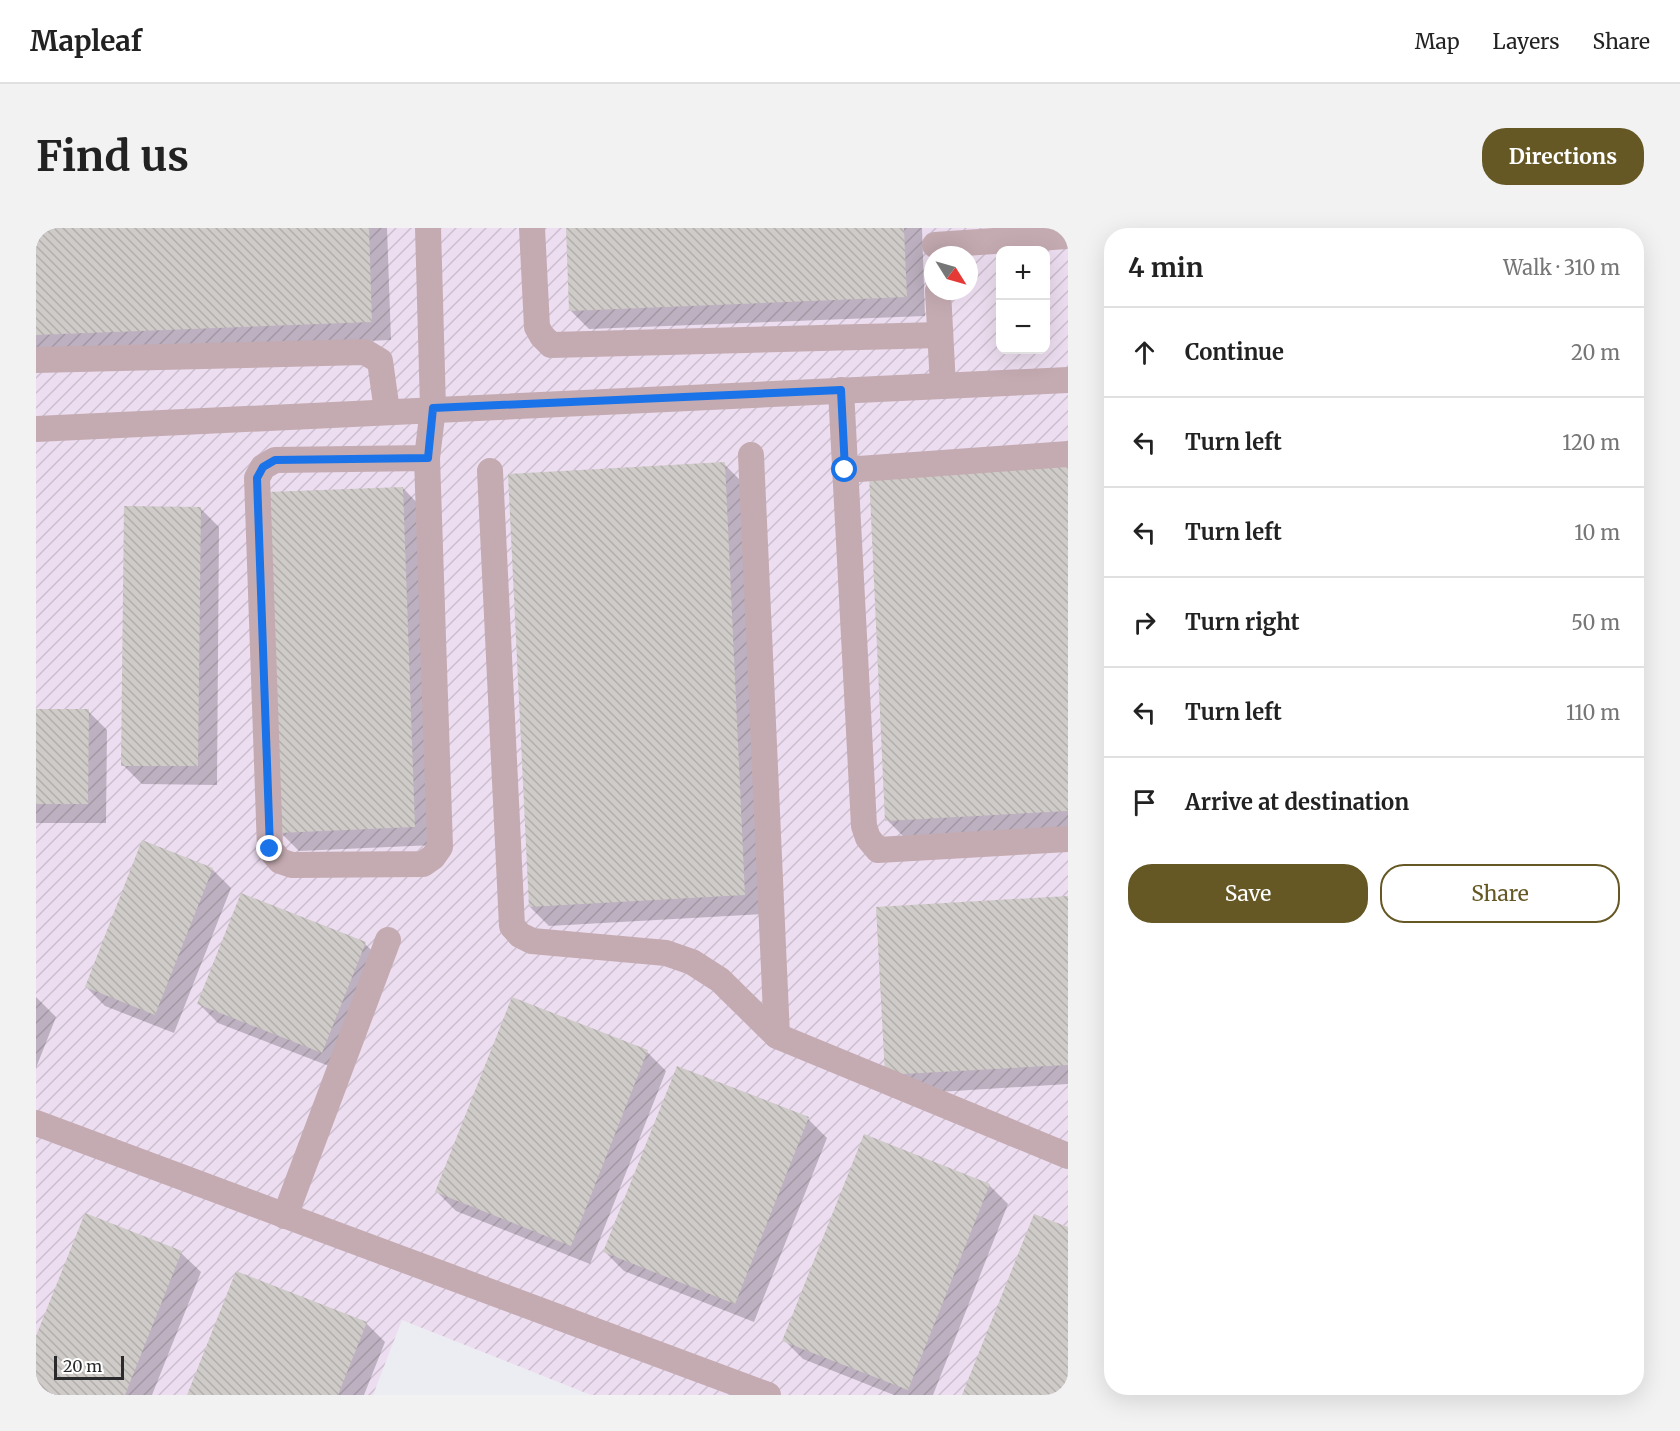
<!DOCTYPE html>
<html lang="en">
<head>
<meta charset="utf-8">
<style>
	:root { --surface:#fff; --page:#f2f2f2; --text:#222; --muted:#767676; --line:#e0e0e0; --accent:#655824 }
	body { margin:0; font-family:Merriweather,serif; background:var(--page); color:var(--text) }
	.controls { position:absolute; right:18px; top:18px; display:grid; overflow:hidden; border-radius:12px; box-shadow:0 6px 24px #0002 }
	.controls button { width:54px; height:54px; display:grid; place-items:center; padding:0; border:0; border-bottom:2px solid var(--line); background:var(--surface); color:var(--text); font:30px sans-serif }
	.compass { position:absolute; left:888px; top:18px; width:54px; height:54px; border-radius:50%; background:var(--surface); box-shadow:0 6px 24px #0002; rotate:127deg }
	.scale { position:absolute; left:18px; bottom:15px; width:70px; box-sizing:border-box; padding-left:6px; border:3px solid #2a2a2c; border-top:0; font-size:16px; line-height:21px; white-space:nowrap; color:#2a2a2c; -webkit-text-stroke:4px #fff; paint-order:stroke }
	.stop { position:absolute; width:18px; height:18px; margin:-14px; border:4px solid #1a73e8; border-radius:50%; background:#fff }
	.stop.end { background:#1a73e8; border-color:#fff; box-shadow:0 2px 6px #0008 }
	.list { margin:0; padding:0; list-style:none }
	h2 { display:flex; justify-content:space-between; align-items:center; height:78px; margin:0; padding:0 24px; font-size:26px }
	h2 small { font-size:20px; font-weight:400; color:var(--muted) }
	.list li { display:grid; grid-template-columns:39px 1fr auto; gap:18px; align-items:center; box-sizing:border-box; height:90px; padding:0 24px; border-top:2px solid var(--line) }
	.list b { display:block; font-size:22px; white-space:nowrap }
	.list em { font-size:20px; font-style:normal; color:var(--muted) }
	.actions { display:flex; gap:12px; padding:18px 24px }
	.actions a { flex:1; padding:14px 0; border:2px solid var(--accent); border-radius:24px; text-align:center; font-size:21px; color:var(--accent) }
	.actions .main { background:var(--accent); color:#fff }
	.icon { flex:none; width:33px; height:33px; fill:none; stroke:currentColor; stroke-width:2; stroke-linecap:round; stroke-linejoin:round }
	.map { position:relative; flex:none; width:1032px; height:1167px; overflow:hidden; border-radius:24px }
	header { display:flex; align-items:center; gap:36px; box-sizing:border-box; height:84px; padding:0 30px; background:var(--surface); border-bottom:2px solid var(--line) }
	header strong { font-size:28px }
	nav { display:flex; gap:33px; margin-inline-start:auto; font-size:21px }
	.intro { display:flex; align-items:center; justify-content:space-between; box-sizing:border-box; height:144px; padding:0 36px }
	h1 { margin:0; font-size:42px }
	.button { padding:15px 27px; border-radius:24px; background:var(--accent); color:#fff; font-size:21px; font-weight:700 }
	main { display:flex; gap:36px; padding:0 36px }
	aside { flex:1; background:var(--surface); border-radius:24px; box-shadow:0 6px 24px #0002 }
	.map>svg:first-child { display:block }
</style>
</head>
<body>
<header>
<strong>Mapleaf</strong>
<nav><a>Map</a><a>Layers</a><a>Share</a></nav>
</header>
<div class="intro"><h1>Find us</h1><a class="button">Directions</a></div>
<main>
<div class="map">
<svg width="1032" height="1167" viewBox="0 0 1032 1167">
	<defs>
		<pattern id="industrial-furrows" width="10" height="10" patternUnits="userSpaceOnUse" patternTransform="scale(1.5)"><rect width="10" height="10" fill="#edddf0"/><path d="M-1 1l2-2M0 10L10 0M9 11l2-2" fill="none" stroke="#cbbece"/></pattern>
		<pattern id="building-back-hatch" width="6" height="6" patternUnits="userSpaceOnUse" patternTransform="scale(1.5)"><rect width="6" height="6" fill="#cfcbc8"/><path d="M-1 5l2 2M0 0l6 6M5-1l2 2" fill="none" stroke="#b2aeac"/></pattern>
	</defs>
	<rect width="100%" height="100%" fill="#ecedf2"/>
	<path fill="url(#industrial-furrows)" fill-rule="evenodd" d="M0 0H1032V1167H555L366 1092 337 1167H0ZM964 22H1010V122H964ZM897 27H933V63H897Z"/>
	<g fill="#0003">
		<path d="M0 0H351L355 112 0 126Z"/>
		<path d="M531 0H886L889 88 553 101 534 82Z"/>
		<path d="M688 236 707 255 728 686 513 698 494 679Z"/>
		<path d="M1032 237V602L870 611 851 592Z"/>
		<path d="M367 260 386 280 398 617 263 623 244 604Z"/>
		<path d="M164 280 183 299 181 557 106 556 87 537Z"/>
		<path d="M0 482 52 483 71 502 70 595H0Z"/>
		<path d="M176 641 195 660 138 805 69 778 50 759Z"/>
		<path d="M206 667 329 716 349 735 306 843 182 795 163 776Z"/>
		<path d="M1032 669V856L870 866 851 846Z"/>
		<path d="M0 769 20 789 0 840Z"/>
		<path d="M611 824 630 843 554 1036 420 983 401 964Z"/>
		<path d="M772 891 791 910 718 1094 588 1043 569 1024Z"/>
		<path d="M953 957 972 976 897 1167H858L767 1131 748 1112Z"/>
		<path d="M50 987 145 1025 165 1044 116 1167H0V1112Z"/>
		<path d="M330 1095 349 1114 328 1167H153Z"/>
	</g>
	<g fill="url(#building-back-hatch)">
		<path d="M0 0H333L336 94 0 107Z"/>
		<path d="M530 0H868L871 69 533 83Z"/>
		<path d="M689 234 709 667 493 679 472 246Z"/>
		<path d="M1032 235V583L849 593 833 245Z"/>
		<path d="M367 259 379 599 242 605 231 264Z"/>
		<path d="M88 278 165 279 162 538H85Z"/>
		<path d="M0 481H53L52 576H0Z"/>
		<path d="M106 612 177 640 119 787 49 759Z"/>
		<path d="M205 665 330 714 286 825 161 776Z"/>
		<path d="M1032 668V837L849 847 840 679Z"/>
		<path d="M476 769 612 822 535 1018 399 964Z"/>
		<path d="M641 838 773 889 699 1076 567 1024Z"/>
		<path d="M828 906 954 956 872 1162 746 1113Z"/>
		<path d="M49 985 146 1023 89 1167H0V1108Z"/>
		<path d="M998 986 1032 999V1167H926Z"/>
		<path d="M200 1043 331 1094 302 1167H151Z"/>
	</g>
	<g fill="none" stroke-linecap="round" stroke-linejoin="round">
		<g stroke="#c4abb1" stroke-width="26">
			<path d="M496 0 501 99 506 108 515 117 904 107"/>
			<path d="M899 17 1032 8"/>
			<path d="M902 63 907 158"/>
			<path d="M0 132 329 124 344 133 351 183"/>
			<path d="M805 162 828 598 832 610 842 622 1032 611"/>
			<path d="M0 201 1032 152"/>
			<path d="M715 227 741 808"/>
			<path d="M391 230 239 232 227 239 221 250 234 621 244 633 256 637 387 636 397 629 404 619 391 230 397 180 392 0"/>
			<path d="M809 242 1032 226"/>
			<path d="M454 243 476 698 484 707 496 713 630 725 656 734 684 752 741 808 1032 928"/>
			<path d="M0 895 732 1167"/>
			<path d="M249 988 352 712"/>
		</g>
	</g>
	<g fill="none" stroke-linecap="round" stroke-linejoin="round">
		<path stroke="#1a73e8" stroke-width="8" d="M234 621 221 250 227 239 239 232 392 230 397 180 805 162 809 242"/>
	</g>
</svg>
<div class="controls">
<button>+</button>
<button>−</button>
</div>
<svg class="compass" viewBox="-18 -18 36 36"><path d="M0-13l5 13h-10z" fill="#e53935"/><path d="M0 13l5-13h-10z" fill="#767676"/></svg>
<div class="scale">20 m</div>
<div class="stop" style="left:809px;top:242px"></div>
<div class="stop end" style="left:234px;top:621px"></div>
</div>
<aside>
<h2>4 min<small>Walk · 310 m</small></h2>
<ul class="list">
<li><svg class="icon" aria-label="ahead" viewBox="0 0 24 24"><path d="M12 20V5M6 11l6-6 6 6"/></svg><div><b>Continue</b></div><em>20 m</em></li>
<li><svg class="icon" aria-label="left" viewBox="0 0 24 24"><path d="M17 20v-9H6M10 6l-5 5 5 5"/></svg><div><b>Turn left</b></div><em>120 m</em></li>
<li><svg class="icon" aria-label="left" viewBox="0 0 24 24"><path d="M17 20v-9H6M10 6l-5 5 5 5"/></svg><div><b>Turn left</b></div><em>10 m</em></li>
<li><svg class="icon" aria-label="right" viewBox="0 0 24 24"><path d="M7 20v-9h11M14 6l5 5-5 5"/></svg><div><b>Turn right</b></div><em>50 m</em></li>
<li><svg class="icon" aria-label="left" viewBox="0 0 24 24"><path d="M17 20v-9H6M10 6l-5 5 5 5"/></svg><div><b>Turn left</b></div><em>110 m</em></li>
<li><svg class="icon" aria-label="arrive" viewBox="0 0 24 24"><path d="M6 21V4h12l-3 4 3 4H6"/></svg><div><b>Arrive at destination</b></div></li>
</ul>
<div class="actions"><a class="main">Save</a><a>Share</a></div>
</aside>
</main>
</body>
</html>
